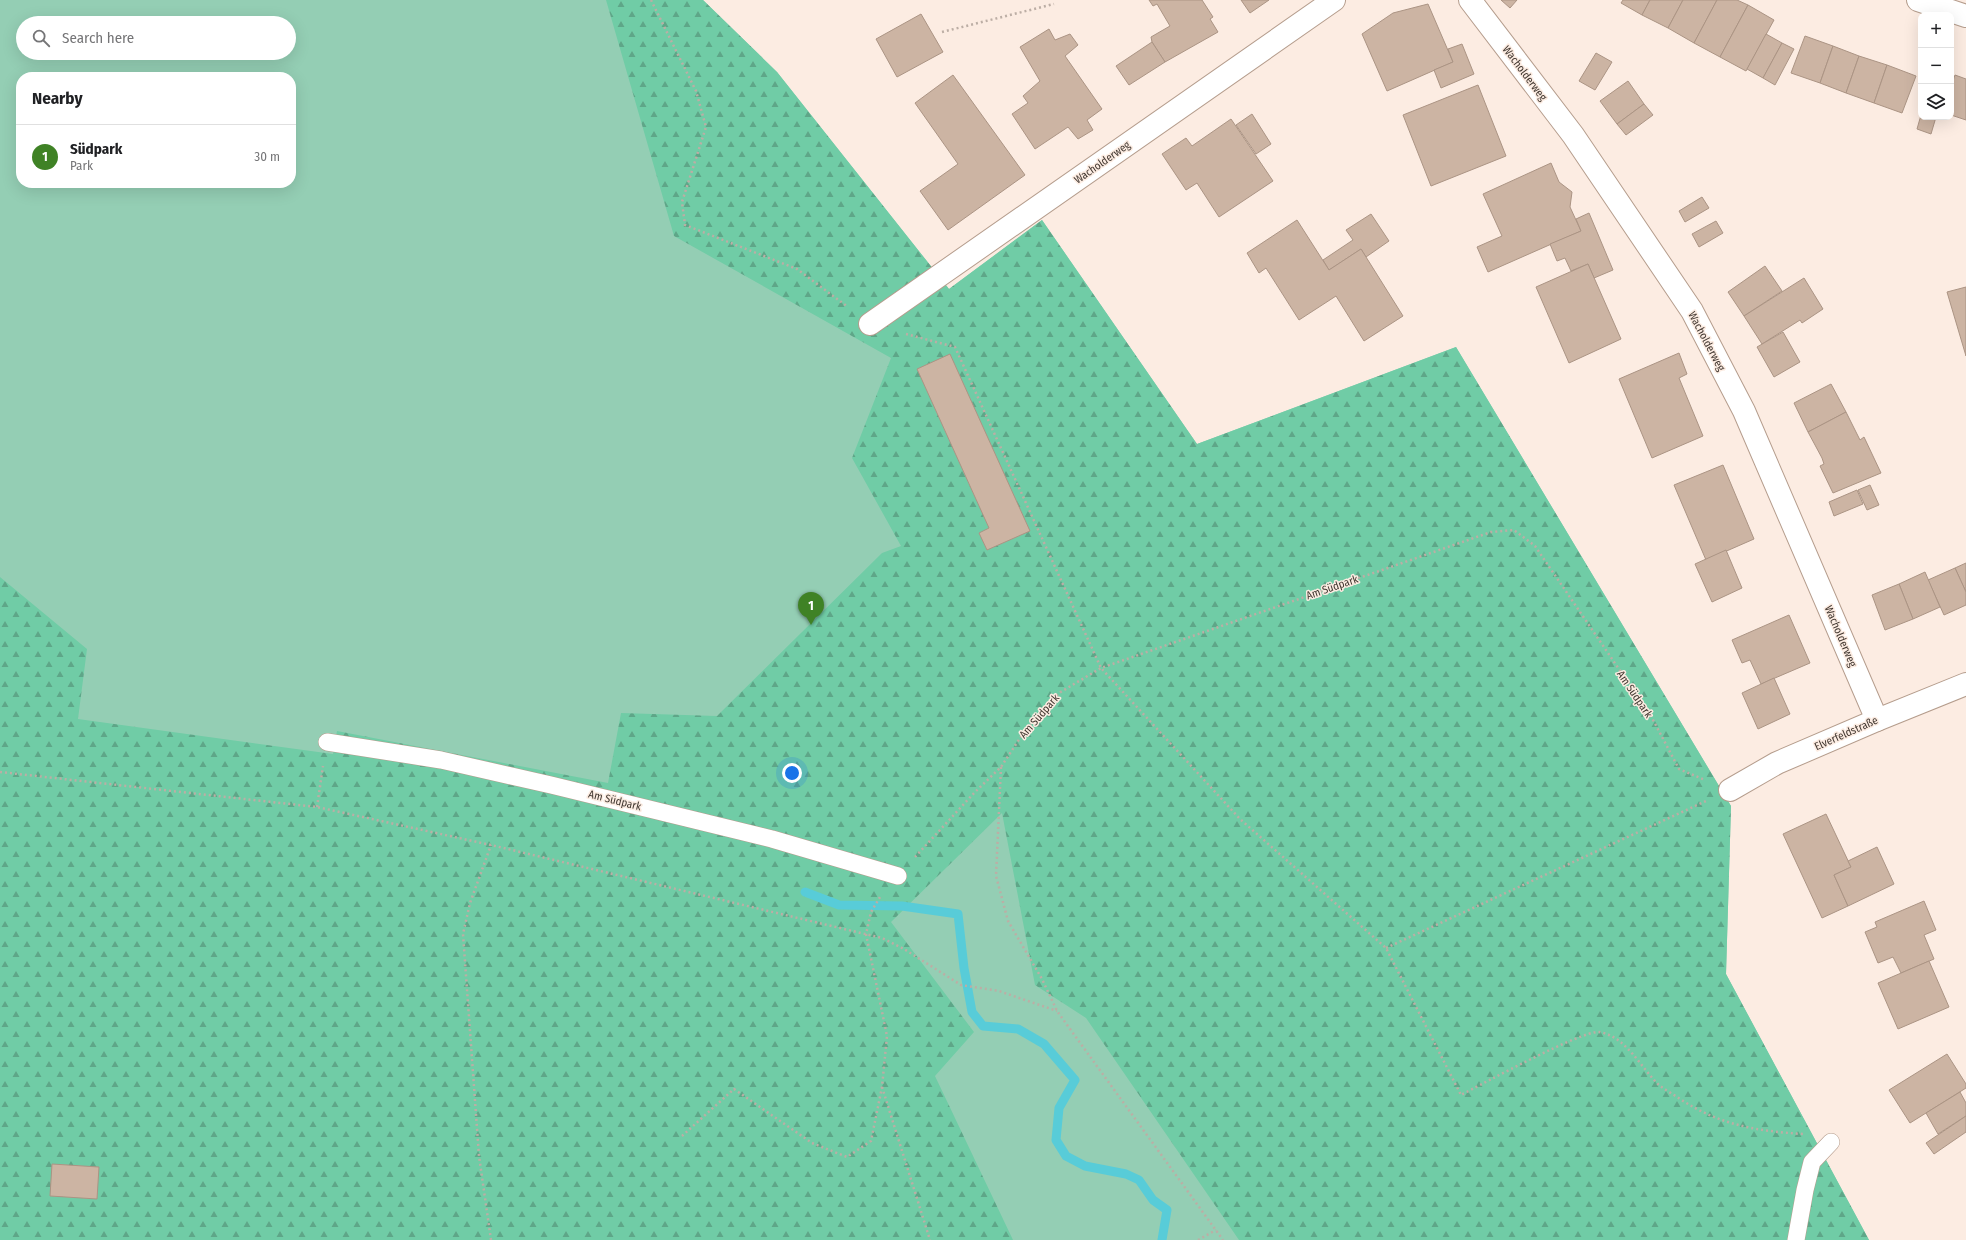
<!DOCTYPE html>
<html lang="en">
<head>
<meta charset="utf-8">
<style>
	:root { --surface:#fff; --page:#f2f2f2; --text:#202124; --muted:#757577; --line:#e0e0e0; --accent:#3f8225 }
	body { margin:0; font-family:"Fira Sans Condensed",sans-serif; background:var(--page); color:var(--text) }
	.controls { position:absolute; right:12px; top:12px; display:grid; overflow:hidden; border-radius:8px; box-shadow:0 4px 16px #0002 }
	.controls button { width:36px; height:36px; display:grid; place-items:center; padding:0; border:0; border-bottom:1px solid var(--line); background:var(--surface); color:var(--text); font:20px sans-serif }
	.you { position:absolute; left:792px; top:773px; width:14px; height:14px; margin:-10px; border:3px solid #fff; border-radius:50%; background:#1a73e8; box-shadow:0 0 0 6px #1a73e833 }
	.badge { display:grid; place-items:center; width:26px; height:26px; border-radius:50%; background:var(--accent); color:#fff; font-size:13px; font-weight:700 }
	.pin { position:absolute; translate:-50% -33px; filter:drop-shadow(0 1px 2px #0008) }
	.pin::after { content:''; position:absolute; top:21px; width:14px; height:12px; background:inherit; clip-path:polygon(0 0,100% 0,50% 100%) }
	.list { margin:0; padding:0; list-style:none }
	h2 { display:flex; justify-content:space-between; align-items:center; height:52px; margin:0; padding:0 16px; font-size:17px }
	h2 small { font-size:13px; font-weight:400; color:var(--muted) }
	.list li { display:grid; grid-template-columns:26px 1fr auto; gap:12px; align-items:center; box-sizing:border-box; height:64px; padding:0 16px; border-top:1px solid var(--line) }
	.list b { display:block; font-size:15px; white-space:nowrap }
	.list p { margin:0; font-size:13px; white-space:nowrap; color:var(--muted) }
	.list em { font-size:13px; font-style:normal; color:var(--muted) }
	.icon { flex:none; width:22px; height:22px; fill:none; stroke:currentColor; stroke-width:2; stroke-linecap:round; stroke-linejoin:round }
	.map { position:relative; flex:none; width:1966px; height:1240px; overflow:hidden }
	.search { position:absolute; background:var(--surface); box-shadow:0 4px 16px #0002; left:16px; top:16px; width:280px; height:44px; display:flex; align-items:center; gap:10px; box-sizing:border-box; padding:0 14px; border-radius:22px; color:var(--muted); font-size:15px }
	.panel { position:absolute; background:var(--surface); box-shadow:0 4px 16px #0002; left:16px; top:72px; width:280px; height:116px; border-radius:16px }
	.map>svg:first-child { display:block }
</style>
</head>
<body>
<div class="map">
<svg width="1966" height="1240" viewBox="0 0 1966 1240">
	<defs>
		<pattern id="forest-firs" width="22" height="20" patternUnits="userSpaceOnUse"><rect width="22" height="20" fill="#70cca6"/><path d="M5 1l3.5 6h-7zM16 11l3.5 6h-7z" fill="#5ea688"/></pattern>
	</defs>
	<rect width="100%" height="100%" fill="#fcece2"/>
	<path fill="#94ceb4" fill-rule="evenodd" d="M0 0H703L777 72 949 289 1042 220 1197 444 1456 347 1731 806 1726 974 1869 1240H0ZM23 23H289V53H23ZM21 77H291V183H21Z"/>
	<path fill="url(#forest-firs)" d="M606 0H703L777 72 949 289 1042 220 1197 444 1456 347 1731 806 1726 974 1869 1240H1239L1086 1018 1035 985 1002 813 891 922 974 1032 935 1076 1013 1240H0V577L87 649 78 719 333 754 337 731 608 783 621 713 717 716 882 553 901 546 852 458 891 358 674 236Z"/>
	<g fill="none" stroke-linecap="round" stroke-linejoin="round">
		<path stroke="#58ccd8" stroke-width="9" d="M805 892 839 905 902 906 958 914 964 968 972 1012 983 1026 1018 1029 1044 1044 1075 1080 1059 1108 1056 1140 1066 1156 1085 1166 1126 1174 1139 1180 1153 1200 1167 1210 1162 1240"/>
	</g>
	<g fill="#ccb4a3" stroke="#ab9484">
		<path d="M1149 0H1202L1213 17 1210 19 1218 32 1165 62 1152 42 1151 37 1170 26 1157 4 1153 6Z"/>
		<path d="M1241 0H1269L1250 13Z"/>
		<path d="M1501 0H1517L1510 8Z"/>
		<path d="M1623 0H1650L1642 15 1621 3Z"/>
		<path d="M1650 0H1683L1668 28 1642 15Z"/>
		<path d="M1683 0H1717L1694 43 1668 28Z"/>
		<path d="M1717 0H1737L1748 5 1720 57 1694 43Z"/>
		<path d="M1428 4 1453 62 1387 91 1362 34 1393 13Z"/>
		<path d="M1748 5 1774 20 1746 71 1720 57Z"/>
		<path d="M921 14 943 52 897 77 876 39Z"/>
		<path d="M1049 29 1055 40 1070 34 1078 45 1065 56 1102 109 1087 120 1093 130 1078 139 1068 127 1035 149 1012 114 1028 103 1023 96 1040 81 1020 47Z"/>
		<path d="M1766 34 1782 43 1763 78 1747 69Z"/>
		<path d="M1805 36 1833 46 1820 83 1791 73Z"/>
		<path d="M1152 42 1165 62 1129 85 1116 66Z"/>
		<path d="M1782 43 1794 49 1775 85 1763 78Z"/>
		<path d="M1462 44 1474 74 1441 88 1434 70 1453 62 1448 49Z"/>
		<path d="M1833 46 1859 56 1846 93 1820 83Z"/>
		<path d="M1596 53 1612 62 1595 90 1579 81Z"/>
		<path d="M1859 56 1887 65 1874 103 1846 93Z"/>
		<path d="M1887 65 1916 76 1902 113 1874 103Z"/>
		<path d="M953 75 1025 175 948 230 920 191 958 164 915 103Z"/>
		<path d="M1955 75 1966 79V120L1951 115V86Z"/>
		<path d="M1628 81 1644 104 1617 124 1600 101Z"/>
		<path d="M1478 85 1506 156 1431 186 1403 115Z"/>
		<path d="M1644 104 1653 115 1626 135 1617 124Z"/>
		<path d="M1252 114 1271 144 1256 154 1236 125Z"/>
		<path d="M1921 115V117H1936L1931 134 1917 129Z"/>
		<path d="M1231 119 1273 181 1219 217 1197 183 1186 190 1162 154 1186 138 1192 146Z"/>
		<path d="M1551 163 1559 182 1572 192 1570 207 1581 231 1488 272 1477 247 1502 236 1483 194Z"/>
		<path d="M1702 197 1709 208 1685 222 1679 211Z"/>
		<path d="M1589 213 1613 270 1594 278 1588 264 1571 271 1565 258 1557 261 1550 244 1581 231 1576 219Z"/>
		<path d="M1371 214 1389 241 1366 257 1361 249 1329 270 1323 260 1353 240 1346 230Z"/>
		<path d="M1297 220 1329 270 1361 249 1403 316 1364 341 1336 296 1299 320 1266 268 1259 273 1247 253Z"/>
		<path d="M1716 221 1723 233 1699 247 1692 234Z"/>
		<path d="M1588 264 1621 339 1569 363 1536 287Z"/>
		<path d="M1765 266 1782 291 1744 316 1728 292Z"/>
		<path d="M1804 278 1823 309 1802 323 1800 320 1762 344 1744 316Z"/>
		<path d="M1966 287V356L1947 292Z"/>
		<path d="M1783 332 1800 362 1774 377 1757 347Z"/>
		<path d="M1679 353 1687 374 1679 378 1703 436 1652 458 1619 379Z"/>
		<path d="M950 354 1030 531 987 550 979 533 989 528 917 369Z"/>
		<path d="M1831 384 1846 412 1808 432 1794 403Z"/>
		<path d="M1846 412 1860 440 1864 437 1881 473 1833 493 1820 466 1824 464 1822 458 1808 432Z"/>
		<path d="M1723 465 1754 539 1706 560 1674 485Z"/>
		<path d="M1870 485 1879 505 1867 510 1858 490Z"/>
		<path d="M1857 490 1863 504 1834 516 1829 502Z"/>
		<path d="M1726 550 1742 588 1712 602 1695 564Z"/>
		<path d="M1966 563V592L1955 568Z"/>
		<path d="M1955 568 1966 592V605L1944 615 1928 580Z"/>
		<path d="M1925 572 1940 607 1913 619 1899 584Z"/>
		<path d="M1899 584 1913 619 1885 630 1872 595Z"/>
		<path d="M1789 615 1810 663 1761 684 1750 660 1742 663 1732 640Z"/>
		<path d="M1774 678 1790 714 1758 729 1742 693Z"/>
		<path d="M1826 814 1851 867 1834 875 1848 906 1822 918 1783 834Z"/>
		<path d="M1877 847 1894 884 1848 906 1834 875 1851 867 1848 861Z"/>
		<path d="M1924 901 1936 930 1924 935 1934 959 1901 973 1893 957 1878 963 1865 932 1877 927 1875 922Z"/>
		<path d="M1929 961 1949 1007 1898 1029 1878 983Z"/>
		<path d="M1947 1054 1966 1084V1088L1910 1123 1889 1090Z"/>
		<path d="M1960 1092 1966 1103V1116L1938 1134 1926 1113Z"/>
		<path d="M1966 1116V1132L1934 1154 1926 1143Z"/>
		<path d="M52 1164 99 1167 97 1199 50 1196Z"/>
	</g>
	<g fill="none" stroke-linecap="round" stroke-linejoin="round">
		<defs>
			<g id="service">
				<path d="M327 742 441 760 551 785 772 839 898 876"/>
				<path d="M1796 1240 1805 1190 1812 1162 1831 1142"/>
			</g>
			<g id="minor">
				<path d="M1470 0 1573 135 1692 311 1744 411 1877 720"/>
				<path d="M870 324 1334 0"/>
				<path d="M1730 790 1777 763 1877 720 1966 684"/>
			</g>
			<path id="tertiary" d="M1918 0 1966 16"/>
		</defs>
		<use href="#service" stroke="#b59d8d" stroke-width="18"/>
		<use href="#minor" stroke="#b59d8d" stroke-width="24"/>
		<use href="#tertiary" stroke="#b59d8d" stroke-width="24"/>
		<g stroke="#bcaea5" stroke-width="2.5" stroke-dasharray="2 3" stroke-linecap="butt">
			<path d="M651 0 696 91 706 127 682 202 685 225 797 269 848 307"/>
			<path d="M942 32 1054 4"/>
			<path d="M906 334 955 347 1101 668 1240 819 1386 948 1461 1095C1482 1084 1583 1030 1599 1032 1626 1036 1641 1068 1659 1085 1665 1090 1673 1094 1680 1099 1720 1125 1756 1131 1803 1134"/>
			<path d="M1001 767 996 876 1008 921 1042 979 1057 1011 1223 1240"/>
			<path d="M0 772 317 807 491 845 882 938 904 949 961 985 999 991 1057 1011"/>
			<path d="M317 807 323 766"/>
			<path d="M915 857 975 792 1001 767 1024 732 1059 693 1101 668 1491 532 1514 530 1535 546 1651 716 1679 769 1705 780"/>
			<path d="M1386 948 1706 801"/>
			<path d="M882 1087 930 1240"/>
			<path d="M682 1136 734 1089 812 1143 847 1157 871 1141 882 1087 887 1036 866 934 871 912 880 897"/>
			<path d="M491 1240 479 1156 463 934 470 903 491 845"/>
			<path d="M1198 1240 1216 1230"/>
		</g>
		<use href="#service" stroke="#fff" stroke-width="17"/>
		<use href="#minor" stroke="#fff" stroke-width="22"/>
		<use href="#tertiary" stroke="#fff" stroke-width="22"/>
	</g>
	<g text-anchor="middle" stroke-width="3" stroke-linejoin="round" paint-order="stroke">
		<g font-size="11" fill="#413730" stroke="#fcece2">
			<text transform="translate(1525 73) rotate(53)" y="4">Wacholderweg</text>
			<text transform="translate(1102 162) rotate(-35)" y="4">Wacholderweg</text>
			<text transform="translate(1707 341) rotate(62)" y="4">Wacholderweg</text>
			<text transform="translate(1332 587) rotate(-19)" y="4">Am Südpark</text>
			<text transform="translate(1841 636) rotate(67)" y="4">Wacholderweg</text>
			<text transform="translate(1635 694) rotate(56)" y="4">Am Südpark</text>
			<text transform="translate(1039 716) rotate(-49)" y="4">Am Südpark</text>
			<text transform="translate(1846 733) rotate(-24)" y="4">Elverfeldstraße</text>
			<text transform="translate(615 800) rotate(14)" y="4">Am Südpark</text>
		</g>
	</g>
</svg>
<div class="controls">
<button>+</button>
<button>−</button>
<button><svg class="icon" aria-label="layers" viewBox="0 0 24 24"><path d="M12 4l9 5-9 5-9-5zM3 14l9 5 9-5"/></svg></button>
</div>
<div class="you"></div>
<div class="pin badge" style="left:811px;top:625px">1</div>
<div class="search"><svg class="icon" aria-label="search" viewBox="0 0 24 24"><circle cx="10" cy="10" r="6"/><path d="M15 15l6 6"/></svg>Search here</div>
<section class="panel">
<h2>Nearby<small></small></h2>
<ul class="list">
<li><span class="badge">1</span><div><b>Südpark</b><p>Park</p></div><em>30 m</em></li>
</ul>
</section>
</div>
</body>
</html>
